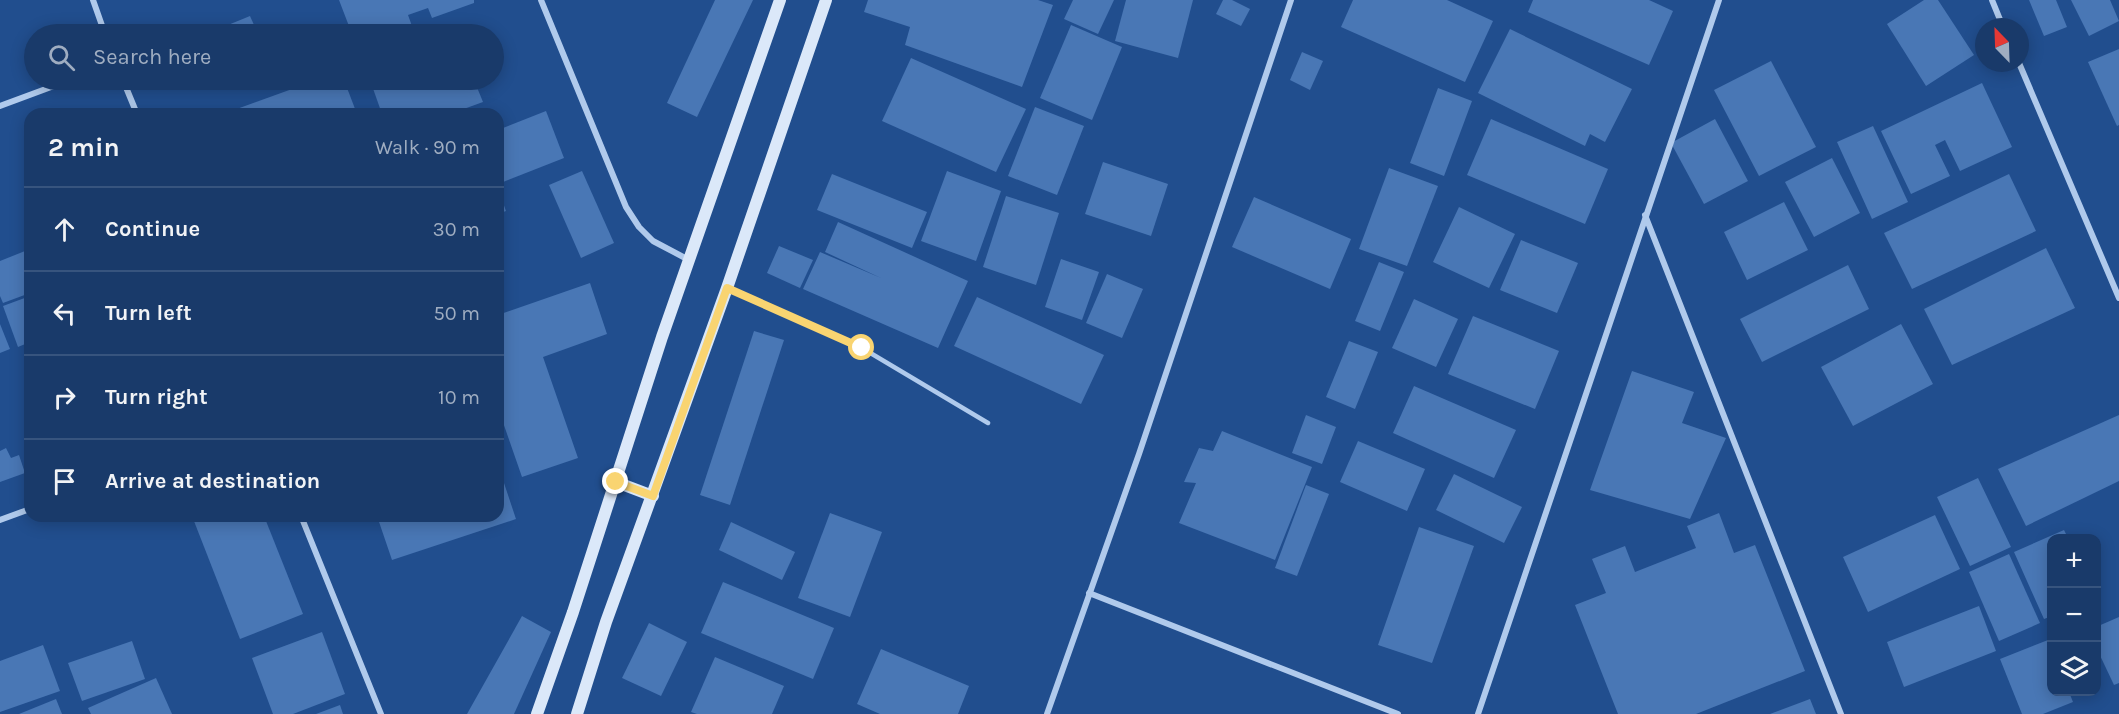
<!DOCTYPE html>
<html lang="en">
<head>
<meta charset="utf-8">
<style>
	:root { --surface:#193a6a; --page:#224170; --text:#f1f3f6; --muted:#9fadc1; --line:#37547e }
	body { margin:0; font-family:Karla,sans-serif; background:var(--page); color:var(--text) }
	.controls { position:absolute; right:18px; bottom:18px; display:grid; overflow:hidden; border-radius:12px; box-shadow:0 3px 15px #0003 }
	.controls button { width:54px; height:54px; display:grid; place-items:center; padding:0; border:0; border-bottom:2px solid var(--line); background:var(--surface); color:var(--text); font:30px sans-serif }
	.compass { position:absolute; left:1975px; top:18px; width:54px; height:54px; border-radius:50%; background:var(--surface); box-shadow:0 3px 15px #0003; rotate:337deg }
	.stop { position:absolute; width:18px; height:18px; margin:-14px; border:4px solid #f9d471; border-radius:50%; background:#fff }
	.stop.end { background:#f9d471; border-color:#fff; box-shadow:0 2px 6px #0008 }
	.list { margin:0; padding:0; list-style:none }
	h2 { display:flex; justify-content:space-between; align-items:center; height:78px; margin:0; padding:0 24px; font-size:26px }
	h2 small { font-size:20px; font-weight:400; color:var(--muted) }
	.list li { display:grid; grid-template-columns:39px 1fr auto; gap:18px; align-items:center; box-sizing:border-box; height:84px; padding:0 24px; border-top:2px solid var(--line) }
	.list b { display:block; font-size:22px; white-space:nowrap }
	.list em { font-size:20px; font-style:normal; color:var(--muted) }
	.icon { flex:none; width:33px; height:33px; fill:none; stroke:currentColor; stroke-width:2; stroke-linecap:round; stroke-linejoin:round }
	.map { position:relative; flex:none; width:2119px; height:714px; overflow:hidden }
	.search { position:absolute; background:var(--surface); box-shadow:0 3px 15px #0003; left:24px; top:24px; width:480px; height:66px; display:flex; align-items:center; gap:15px; box-sizing:border-box; padding:0 21px; border-radius:33px; color:var(--muted); font-size:22px }
	.panel { position:absolute; background:var(--surface); box-shadow:0 3px 15px #0003; left:24px; top:108px; width:480px; height:414px; border-radius:18px }
	.map>svg:first-child { display:block }
</style>
</head>
<body>
<div class="map">
<svg width="2119" height="714" viewBox="0 0 2119 714">
	<rect width="100%" height="100%" fill="#214e8e"/>
	<g fill="#4977b5">
		<path d="M339 0H474V3L432 18 428 8 408 15 412 26 389 34H383L379 26 352 34Z"/>
		<path d="M715 0H753L697 117 667 103Z"/>
		<path d="M868 0H1038L1053 5 1022 87 905 45 910 27 864 12Z"/>
		<path d="M1073 0H1114L1098 34 1064 19Z"/>
		<path d="M1126 0H1193L1178 58 1115 41Z"/>
		<path d="M1223 0H1232L1250 9 1241 26 1216 14Z"/>
		<path d="M1353 0H1447L1493 21 1465 82 1341 27Z"/>
		<path d="M1533 0H1649L1673 11 1649 65 1528 12Z"/>
		<path d="M1924 0H1938L1974 55 1926 86 1887 24Z"/>
		<path d="M2029 0H2056L2067 27 2044 36Z"/>
		<path d="M2071 0H2110L2119 21 2089 36Z"/>
		<path d="M250 16 258 34H206Z"/>
		<path d="M1071 25 1122 47 1092 120 1040 98Z"/>
		<path d="M1510 29 1632 89 1605 142 1590 134 1585 146 1478 93Z"/>
		<path d="M2119 49V125L2117 126 2088 62Z"/>
		<path d="M1302 52 1323 61 1310 90 1290 80Z"/>
		<path d="M911 58 1026 109 996 172 882 121Z"/>
		<path d="M1771 61 1816 147 1759 176 1714 90Z"/>
		<path d="M207 80H236L212 90Z"/>
		<path d="M317 80H344L357 114H223Z"/>
		<path d="M370 80H474L483 102 450 114H382Z"/>
		<path d="M1982 83 2012 147 1960 171 1945 140 1935 145 1950 176 1911 194 1881 131Z"/>
		<path d="M1438 88 1472 101 1444 176 1410 163Z"/>
		<path d="M1035 107 1084 126 1057 195 1008 176Z"/>
		<path d="M546 111 564 158 498 184V130Z"/>
		<path d="M1491 119 1608 169 1585 224 1467 175Z"/>
		<path d="M1715 119 1748 181 1704 204 1671 143Z"/>
		<path d="M1873 126 1908 202 1872 219 1837 142Z"/>
		<path d="M1832 158 1860 213 1814 237 1785 182Z"/>
		<path d="M1103 162 1168 184 1151 236 1085 214Z"/>
		<path d="M1389 168 1438 186 1407 266 1359 249Z"/>
		<path d="M582 171 614 243 581 258 549 185Z"/>
		<path d="M947 171 1001 191 976 261 921 241Z"/>
		<path d="M832 174 927 212 912 248 817 210Z"/>
		<path d="M2009 174 2036 231 1912 289 1884 233Z"/>
		<path d="M498 189 506 211 498 214Z"/>
		<path d="M1006 196 1059 213 1036 285 983 267Z"/>
		<path d="M1254 197 1351 239 1330 289 1232 247Z"/>
		<path d="M1784 202 1808 250 1747 280 1724 232Z"/>
		<path d="M1459 207 1515 234 1489 288 1433 262Z"/>
		<path d="M838 222 968 281 938 348 803 289 820 252 881 278 825 252Z"/>
		<path d="M1521 240 1578 263 1557 313 1500 290Z"/>
		<path d="M779 246 813 260 800 288 767 273Z"/>
		<path d="M2046 248 2075 308 1952 365 1924 309Z"/>
		<path d="M30 249V293L3 303 0 296V261Z"/>
		<path d="M1061 259 1099 272 1082 320 1045 307Z"/>
		<path d="M1379 262 1404 272 1380 331 1355 321Z"/>
		<path d="M1848 265 1869 309 1762 362 1740 319Z"/>
		<path d="M1107 274 1143 289 1122 338 1086 323Z"/>
		<path d="M590 283 607 334 543 357 578 458 522 477 498 408V315Z"/>
		<path d="M30 296V342L18 347 3 306Z"/>
		<path d="M977 297 1104 355 1081 404 954 346Z"/>
		<path d="M1414 299 1458 319 1436 367 1392 348Z"/>
		<path d="M1473 316 1559 351 1535 409 1448 374Z"/>
		<path d="M0 324 10 349 0 353Z"/>
		<path d="M1901 324 1933 384 1853 426 1821 367Z"/>
		<path d="M754 331 784 340 730 505 700 495Z"/>
		<path d="M1349 341 1378 352 1355 409 1326 397Z"/>
		<path d="M1632 371 1694 392 1682 423 1726 438 1690 519 1590 490Z"/>
		<path d="M1414 386 1516 430 1494 478 1393 433Z"/>
		<path d="M1306 415 1336 427 1322 464 1292 453Z"/>
		<path d="M2119 415V481L2026 526 1998 469Z"/>
		<path d="M1222 431 1312 467 1275 560 1179 523 1196 483 1184 482 1199 448 1213 451Z"/>
		<path d="M1358 441 1425 469 1407 511 1340 482Z"/>
		<path d="M6 448 11 458 19 455 25 473 0 482V451Z"/>
		<path d="M498 465 516 519 392 560 377 516H498Z"/>
		<path d="M1454 474 1522 507 1504 543 1436 510Z"/>
		<path d="M1978 478 2011 547 1970 566 1937 497Z"/>
		<path d="M1306 485 1329 494 1297 576 1275 568Z"/>
		<path d="M830 513 882 532 850 617 798 598Z"/>
		<path d="M1719 513 1734 553 1755 545 1805 671 1696 714H1618L1575 605 1606 593 1592 559 1625 546 1635 572 1696 548 1687 526Z"/>
		<path d="M1935 515 1960 569 1868 612 1843 557Z"/>
		<path d="M192 516H264L303 614 240 639Z"/>
		<path d="M731 522 795 552 782 580 719 550Z"/>
		<path d="M1419 527 1474 546 1432 663 1378 645Z"/>
		<path d="M2064 530 2068 538H2052V616L2044 619 2014 552Z"/>
		<path d="M2009 554 2040 623 1999 641 1969 572Z"/>
		<path d="M723 582 834 628 813 679 701 633Z"/>
		<path d="M1979 606 1996 651 1904 687 1887 642Z"/>
		<path d="M522 616 551 632 514 714H467Z"/>
		<path d="M2119 617V683L2114 685 2096 647V627Z"/>
		<path d="M649 623 687 642 661 696 622 678Z"/>
		<path d="M322 632 345 694 293 714H273L252 658Z"/>
		<path d="M2048 640 2052 648V692H2069L2073 702 2043 714H2022L2000 659Z"/>
		<path d="M132 641 145 679 82 701 68 663Z"/>
		<path d="M43 645 60 691 0 712V661Z"/>
		<path d="M881 649 969 686 958 714H880L857 704Z"/>
		<path d="M715 657 784 686 772 714H697L691 712Z"/>
		<path d="M156 678 172 714H91L88 708Z"/>
		<path d="M56 699 62 714H19Z"/>
		<path d="M1810 699 1816 714H1770Z"/>
		<path d="M340 705 343 714H316Z"/>
	</g>
	<g fill="none" stroke-linecap="round" stroke-linejoin="round">
		<path stroke="#b0caec" stroke-width="4.5" d="M727 288 862 348 988 423"/>
		<g stroke="#b0caec" stroke-width="6">
			<path d="M93 0 105 34"/>
			<path d="M541 0 626 207 639 227 653 241 689 260"/>
			<path d="M1992 0 2003 27"/>
			<path d="M2019 63 2119 298"/>
			<path d="M123 80 137 114"/>
			<path d="M0 106 70 80"/>
			<path d="M1645 215 1841 714"/>
			<path d="M301 516 381 714"/>
			<path d="M0 520 30 509"/>
			<path d="M1089 593 1398 714"/>
			<path d="M1047 714 1139 454 1291 0"/>
			<path d="M1478 714 1719 0"/>
		</g>
		<g stroke="#dbe8f9" stroke-width="12">
			<path d="M616 482 653 496"/>
			<path d="M537 714 573 612 662 337 780 0"/>
			<path d="M577 714 606 622 727 288 826 0"/>
		</g>
	</g>
	<g fill="none" stroke-linecap="round" stroke-linejoin="round">
		<path stroke="#f9d471" stroke-width="8" d="M616 482 653 496 727 288 862 348"/>
	</g>
</svg>
<div class="controls">
<button>+</button>
<button>−</button>
<button><svg class="icon" aria-label="layers" viewBox="0 0 24 24"><path d="M12 4l9 5-9 5-9-5zM3 14l9 5 9-5"/></svg></button>
</div>
<svg class="compass" viewBox="-18 -18 36 36"><path d="M0-13l5 13h-10z" fill="#e53935"/><path d="M0 13l5-13h-10z" fill="#9fadc1"/></svg>
<div class="stop" style="left:862px;top:348px"></div>
<div class="stop end" style="left:616px;top:482px"></div>
<div class="search"><svg class="icon" aria-label="search" viewBox="0 0 24 24"><circle cx="10" cy="10" r="6"/><path d="M15 15l6 6"/></svg>Search here</div>
<section class="panel">
<h2>2 min<small>Walk · 90 m</small></h2>
<ul class="list">
<li><svg class="icon" aria-label="ahead" viewBox="0 0 24 24"><path d="M12 20V5M6 11l6-6 6 6"/></svg><div><b>Continue</b></div><em>30 m</em></li>
<li><svg class="icon" aria-label="left" viewBox="0 0 24 24"><path d="M17 20v-9H6M10 6l-5 5 5 5"/></svg><div><b>Turn left</b></div><em>50 m</em></li>
<li><svg class="icon" aria-label="right" viewBox="0 0 24 24"><path d="M7 20v-9h11M14 6l5 5-5 5"/></svg><div><b>Turn right</b></div><em>10 m</em></li>
<li><svg class="icon" aria-label="arrive" viewBox="0 0 24 24"><path d="M6 21V4h12l-3 4 3 4H6"/></svg><div><b>Arrive at destination</b></div></li>
</ul>
</section>
</div>
</body>
</html>
